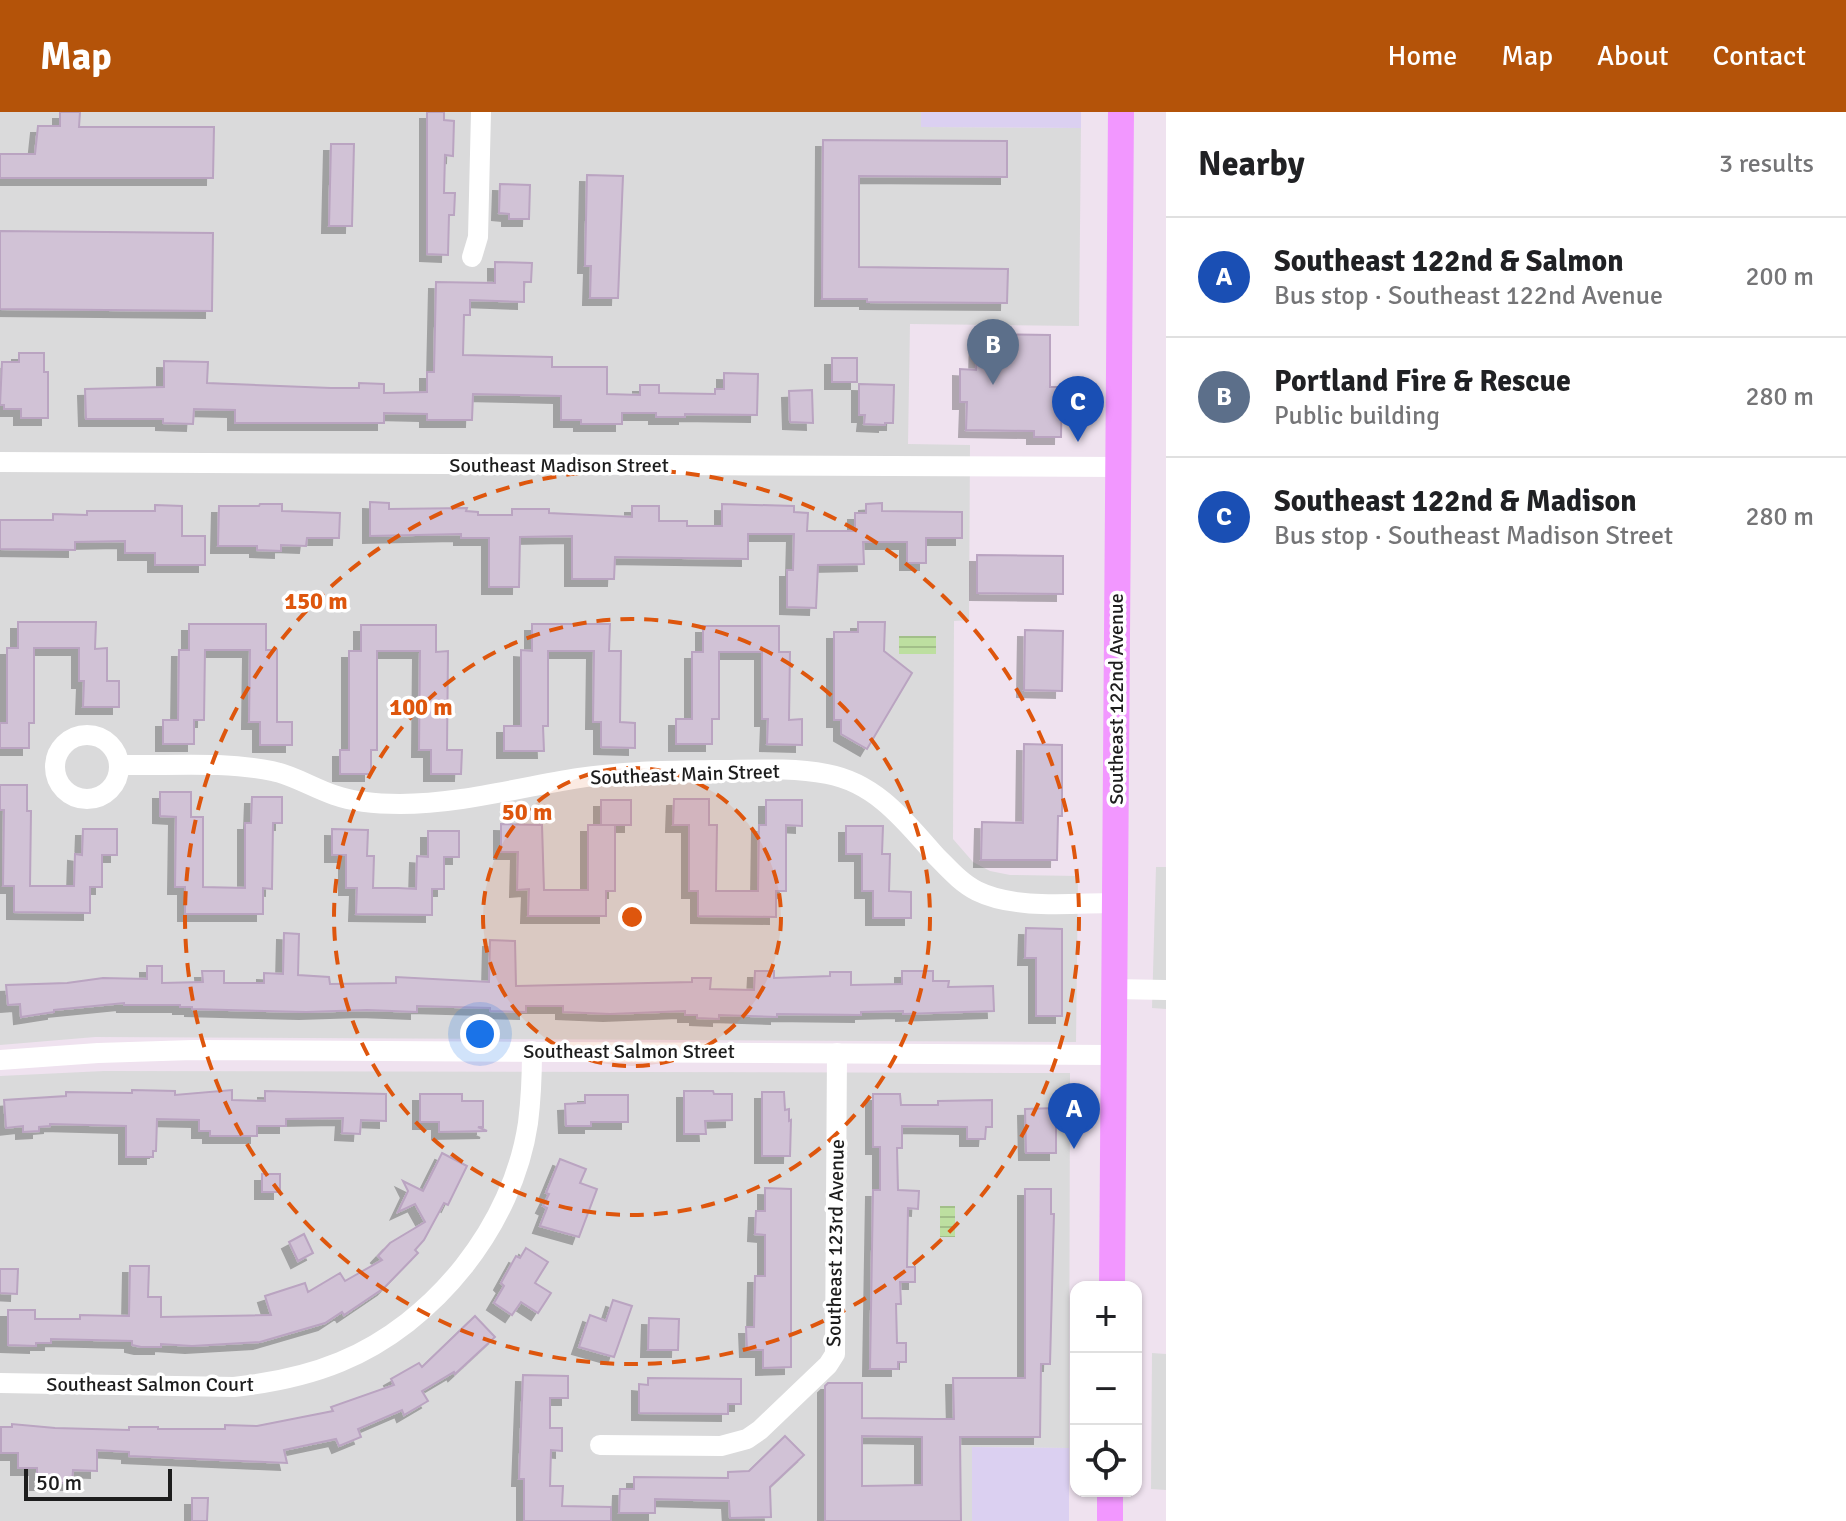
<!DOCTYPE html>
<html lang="en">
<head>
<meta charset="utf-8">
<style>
	:root { --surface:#fff; --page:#f6f6f6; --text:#202124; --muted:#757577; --line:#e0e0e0; --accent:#b45309 }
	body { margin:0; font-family:Signika,sans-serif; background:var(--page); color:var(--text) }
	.controls { position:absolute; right:24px; bottom:24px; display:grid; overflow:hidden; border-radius:16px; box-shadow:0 2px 6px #0004 }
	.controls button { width:72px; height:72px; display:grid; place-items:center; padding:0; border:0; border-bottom:2px solid var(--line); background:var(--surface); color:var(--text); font:40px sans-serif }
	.scale { position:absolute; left:24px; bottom:20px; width:148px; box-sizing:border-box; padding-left:8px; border:4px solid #1d1d1d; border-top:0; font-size:22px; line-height:28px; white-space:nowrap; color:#1d1d1d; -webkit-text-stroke:6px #fff; paint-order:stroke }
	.you { position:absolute; left:480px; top:922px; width:28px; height:28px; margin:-20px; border:6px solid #fff; border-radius:50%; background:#1a73e8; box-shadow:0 0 0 12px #1a73e833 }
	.badge { display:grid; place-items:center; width:52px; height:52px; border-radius:50%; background:var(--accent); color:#fff; font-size:26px; font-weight:700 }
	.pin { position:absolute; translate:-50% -66px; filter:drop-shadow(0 2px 4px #0008) }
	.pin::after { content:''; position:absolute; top:42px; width:28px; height:24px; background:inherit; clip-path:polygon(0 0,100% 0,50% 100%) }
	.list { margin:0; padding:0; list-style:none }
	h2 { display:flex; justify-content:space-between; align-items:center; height:104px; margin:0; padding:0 32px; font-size:34px }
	h2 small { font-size:26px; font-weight:400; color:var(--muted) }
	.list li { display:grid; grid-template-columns:52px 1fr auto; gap:24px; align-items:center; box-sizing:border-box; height:120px; padding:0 32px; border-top:2px solid var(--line) }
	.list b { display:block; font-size:30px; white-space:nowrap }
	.list p { margin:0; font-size:26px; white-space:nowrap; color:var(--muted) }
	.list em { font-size:26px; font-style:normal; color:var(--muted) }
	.icon { flex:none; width:44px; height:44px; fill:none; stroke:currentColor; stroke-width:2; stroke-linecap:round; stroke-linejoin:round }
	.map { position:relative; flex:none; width:1166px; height:1409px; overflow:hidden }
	header { display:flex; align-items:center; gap:48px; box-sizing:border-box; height:112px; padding:0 40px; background:var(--accent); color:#fff }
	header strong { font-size:38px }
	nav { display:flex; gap:44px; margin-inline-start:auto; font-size:28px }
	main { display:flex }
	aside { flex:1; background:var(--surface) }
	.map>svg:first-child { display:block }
</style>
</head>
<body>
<header>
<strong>Map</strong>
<nav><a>Home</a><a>Map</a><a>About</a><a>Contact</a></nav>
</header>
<main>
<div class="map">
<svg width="1166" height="1409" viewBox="0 0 1166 1409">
	<defs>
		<pattern id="water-rules" width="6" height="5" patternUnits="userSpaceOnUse" patternTransform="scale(2)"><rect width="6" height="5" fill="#bddfa0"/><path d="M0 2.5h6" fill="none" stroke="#a2bf89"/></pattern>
		<filter id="shadow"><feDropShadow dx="-7" dy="7" stdDeviation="0" flood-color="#0004"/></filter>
	</defs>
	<rect width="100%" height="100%" fill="#efe2ef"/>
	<g fill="#dadadb">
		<path d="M0 0H921L922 15 1081 16 1079 214 910 212 908 332 970 333 969 508 954 509 953 727 973 750 990 759 1010 763 1078 764 1076 930 95 925 0 933Z"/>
		<path d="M1156 755H1166V897L1152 896Z"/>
		<path d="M104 959 1070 961 1069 1336 972 1335V1409H0V964Z"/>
		<path d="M1152 1241 1166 1242V1378L1151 1377Z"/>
	</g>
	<g fill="#dbd0f1">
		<path d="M921 0H1081V16L921 15Z"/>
		<path d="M972 1335 1069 1336V1409H972Z"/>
	</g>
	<g fill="url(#water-rules)">
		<rect x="899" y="524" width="37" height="18"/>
		<rect x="940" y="1094" width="15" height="31"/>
	</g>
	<g fill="#d1c2d6" stroke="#baa4c1" stroke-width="2" fill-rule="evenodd" filter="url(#shadow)">
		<path d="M60 0H80L79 15H214L213 66H0V42H35L38 14H60Z"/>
		<path d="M427 0H444V8L454 9 453 44 445 43 444 81H455L454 103H449L448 143 427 142Z"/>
		<path d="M823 28 1007 29V65L859 64V155L1008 157 1007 191 867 190V187H822Z"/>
		<path d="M331 32H354L352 114H329Z"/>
		<path d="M587 63 623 64 618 186H590L591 154H585Z"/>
		<path d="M500 72 530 73 529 107H509V102L499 101Z"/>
		<path d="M0 119 213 121 212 199 0 197Z"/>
		<path d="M495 150 532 151 531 170H524V190L470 188V203H464L463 243 552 245V255H607V282L640 283V273H659V281L715 282V277H724V261L758 262 757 303 685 302V305H656V301H622V312H581V308H561V284L473 282 472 308H427V302L384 301V311H235V298L194 297 193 312 163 311V307H86L85 277 164 275V249L208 250 207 271 331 276H359V271L384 272V281L427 280V260H434L436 170 495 171Z"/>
		<path d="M977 222 1050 223V275H1062L1061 325H1034V319L966 318 967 290H960V257L976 258Z"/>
		<path d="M19 241H44V260H48V306H21V297H4V293H0L2 250H19Z"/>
		<rect x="832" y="246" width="25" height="24"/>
		<path d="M859 272 894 273 893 311H885V313L864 312 865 303H859Z"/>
		<path d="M812 278 813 311 790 310 789 279Z"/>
		<path d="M370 390 389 391V397L467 396 466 399 478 400V403H512V397H549V401L632 405V394H659V409H687V414H722V392L794 394V400L808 401 807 419H855V401H866V392L882 391V399L962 400V426H926V451H907V430H863L864 452 818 453 816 496 787 495V458H793L794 422H748V447L615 445 614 467H572V424L520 425 519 475H489V426H461V422L370 424Z"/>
		<path d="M260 392H282V399L340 401 339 426H307L306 434 281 433V439L257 438V434H218L219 394H259Z"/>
		<path d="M155 393 182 394V424H205V453H155V441H125V429L75 430V438L0 437V408H53V402L87 403V399H155Z"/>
		<path d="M977 443 1063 444V482L977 481Z"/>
		<path d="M18 510H96L95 537 107 536V569H119V595H83L84 569H79V536H34V611H29V636H0V611H7V536H18Z"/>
		<path d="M858 510H885L884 539 912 561 867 637 841 622V608H834V520H858Z"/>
		<path d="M189 512H266V538H277V610H292V633H260V610H249L250 538H205L204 608H194V632H163V608H178L179 538H189Z"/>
		<path d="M532 512H610L609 539H621L620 610 635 611V636L601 635V610H593L594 539H548V614H543L544 639H504V614H521V538L532 539Z"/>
		<path d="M361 513H436V540L448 539 447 638H462L461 662H431V638H419L420 539H377V638H371V662H340V638H349V539H361Z"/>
		<path d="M703 514H779V540H790L789 608 802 607V633L767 632 768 607H762V540H719V607H712V632H676V607H692V540H703Z"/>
		<path d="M1025 518 1063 519 1062 579 1024 578Z"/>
		<path d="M1024 632 1062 633V704H1058L1057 748H981L982 710 1023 711Z"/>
		<path d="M0 673H27V699H31L30 774H74L75 742 82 743 83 717H117V743H102V775H90V801L14 800V774H3L4 698H0Z"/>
		<path d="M160 680H191V705H203V775L245 776V711H251L252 685H282V711H273L272 777 263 776V802H185V775H175L176 705 160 704Z"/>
		<path d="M674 687H709V713H717L716 779H758L759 713H766V688H802V714L786 713V779H776V805L698 804V779H689V713H673Z"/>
		<rect x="601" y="688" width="30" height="25"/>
		<path d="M501 712 542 713 544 778H588V713H615V779H606V804H528L529 777 517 778 518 740H501Z"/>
		<path d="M846 714H883L882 742H890L889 779 911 780V806H873V779H862V742H846Z"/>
		<path d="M332 717 368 718 367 744H374L373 776H398L416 777 417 744 428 745V719H459V745H444V777H432V803L356 802 357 776H346V743H332Z"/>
		<path d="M1026 816 1062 817V904H1036V846H1025Z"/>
		<path d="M284 821 299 822 298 863 329 865 330 872 396 871V865L489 870 490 828 515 829 516 874 692 870V866H711L710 877 754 878 755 859H774V866L830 864V860H851V873L902 872V859H933V869H949L948 875 993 874 994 899 903 902V899L861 900V903L777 902V905L719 903V907L697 906V903H685V899L610 902 563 900V894H526V900L490 899V896L417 894V900L367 898 306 900 192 897V895H180V893H124V891L54 898V900L21 905 20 892 8 893 6 873 67 871 103 866 147 867V854H162V871L203 870 202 859H224V871H264V861L283 862Z"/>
		<path d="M132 978 175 979V983L232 978V988L265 989V979L386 982V1009L361 1008 360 1022 342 1021 343 1006 286 1007V1014H257V1024H210V1019H199V1008L157 1007 156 1039H153V1045H126V1014L50 1012V1014L39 1015V1019L23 1020V1014L6 1016 4 988 66 984V980L132 981Z"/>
		<path d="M684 979H713L714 982H732V1008L705 1009 706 1022H684Z"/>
		<path d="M762 980H784L785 998 789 997V1009L791 1008 790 1044H762Z"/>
		<path d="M420 982H462V989H483V1015H478L487 1019 439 1020V1010H420Z"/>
		<path d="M873 982H900L901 993H938V989L992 988V1015H986L985 1027H967V1015L902 1014V1036H897L898 1078 919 1079 918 1097 908 1096 907 1155H915V1170H900L901 1192H896L897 1231H906V1250H898V1257H870L873 1078H880V1035H873Z"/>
		<path d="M585 983H628V1010H591V1014H566L565 992 585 991Z"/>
		<path d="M1056 996V1041H1026L1025 997Z"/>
		<path d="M442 1041 467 1054 448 1093 444 1091 424 1128 415 1138 418 1141 384 1176 344 1203 342 1200 325 1211 260 1230 192 1234 161 1232V1235H141L132 1233V1229L51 1227V1231H36V1234L8 1233V1198H35V1207H80V1203L129 1204 130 1154H149L148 1185H161V1205L271 1203 265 1184 305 1171 308 1180 340 1161 345 1169 382 1148 378 1144 390 1131 425 1110 415 1092 398 1100 408 1079 403 1069 423 1079Z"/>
		<path d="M560 1047 586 1057 580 1071 597 1077 579 1125 540 1114 547 1096 543 1094 549 1082 546 1081Z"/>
		<rect x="262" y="1062" width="18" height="18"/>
		<path d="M765 1076 791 1077V1255L763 1256V1238H747L746 1215H754L755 1164H765V1123L755 1122 756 1099H765Z"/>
		<path d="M1025 1077H1051V1102H1054L1050 1252H1041L1040 1325H960L961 1409H825V1274L828 1271H862V1306L936 1307H954L953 1266H1025ZM862 1324 922 1325V1373L862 1374Z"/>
		<path d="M304 1122 313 1141 298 1149 289 1130Z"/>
		<path d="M526 1136 548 1150 535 1171 551 1181 538 1201 521 1190 512 1203 494 1191 504 1174 501 1171 516 1144 520 1146Z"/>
		<path d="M0 1157H18L17 1182 0 1181Z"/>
		<path d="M613 1188 632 1194 614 1245 579 1235 590 1203 606 1209Z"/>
		<path d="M475 1204 495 1225 455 1262 454 1260 422 1279 428 1289 404 1303 402 1298 358 1317 361 1325 339 1334 336 1327 284 1338 287 1351 129 1344V1340L97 1338V1359L73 1358 72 1371H37V1356H18V1341H1V1315H12V1312L55 1316 129 1318V1315H158V1317H225V1313L257 1314 333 1299 331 1295 394 1273 391 1267 419 1251 422 1255Z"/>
		<path d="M649 1206 679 1207 678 1238H648Z"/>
		<path d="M523 1263 568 1264V1286H550V1316H562V1339L551 1338 550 1374H563L562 1394 611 1395V1409H524V1367H519Z"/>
		<path d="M648 1266 741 1267V1292H728V1302L639 1301V1272L648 1273Z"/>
		<path d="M785 1324 804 1343 770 1375 771 1405 730 1406 729 1389 655 1387V1401H619L620 1377H634V1365L728 1366V1360L749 1359Z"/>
		<path d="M192 1386H208L207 1409H192Z"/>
	</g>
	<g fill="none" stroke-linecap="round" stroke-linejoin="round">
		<g stroke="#fff" stroke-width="20">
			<path d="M472 145 478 125 481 0"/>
			<path d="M0 350 1118 355"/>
			<circle cx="87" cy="655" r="32"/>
			<path d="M120 653C170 654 223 649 272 659 293 663 313 676 334 683 354 690 378 692 400 692 460 692 520 675 579 666 623 659 668 659 712 658 750 658 790 655 827 662 876 671 905 709 936 744 949 757 961 771 977 779 1015 798 1073 791 1115 791"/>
			<path d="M1114 877 1166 878"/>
			<path d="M0 948 98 941 193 938 1114 943"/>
			<path d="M0 1271 234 1275C271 1271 306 1264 340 1250 435 1211 513 1113 528 1011 531 987 532 963 532 939"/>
			<path d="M600 1333 721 1334 747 1327 760 1318 828 1253 835 1242 837 941"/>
		</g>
		<g stroke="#f297ff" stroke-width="26">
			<path d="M1112 1175 1121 0"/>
			<path d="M1110 1409V1379"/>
		</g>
	</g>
	<circle cx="632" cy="805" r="149" fill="#de560d" fill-opacity=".12"/>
	<g fill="none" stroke="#de560d" stroke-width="4" stroke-dasharray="14 10">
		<circle cx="632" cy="805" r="149"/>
		<circle cx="632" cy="805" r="298"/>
		<circle cx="632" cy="805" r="447"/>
	</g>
	<g text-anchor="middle" stroke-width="7" stroke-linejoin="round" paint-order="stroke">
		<g font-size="20" fill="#1d1d1d" stroke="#fff">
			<text x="559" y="360">Southeast Madison Street</text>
			<text transform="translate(1116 587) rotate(-90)" y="7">Southeast 122nd Avenue</text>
			<text transform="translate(685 662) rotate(-2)" y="7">Southeast Main Street</text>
			<text x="629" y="946">Southeast Salmon Street</text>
			<text transform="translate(835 1131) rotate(-89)" y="7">Southeast 123rd Avenue</text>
			<text x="150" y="1279">Southeast Salmon Court</text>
		</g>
	</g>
	<circle cx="632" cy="805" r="12" fill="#de560d" stroke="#fff" stroke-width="4"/>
	<g font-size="24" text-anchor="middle" font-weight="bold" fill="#de560d" stroke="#fff" stroke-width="7" stroke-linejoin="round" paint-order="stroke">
		<text x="316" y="497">150 m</text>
		<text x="421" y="603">100 m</text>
		<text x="527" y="708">50 m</text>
	</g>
</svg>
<div class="controls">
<button>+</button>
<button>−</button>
<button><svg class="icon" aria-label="locate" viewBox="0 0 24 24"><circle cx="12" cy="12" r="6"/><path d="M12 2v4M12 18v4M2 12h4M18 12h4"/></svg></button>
</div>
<div class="scale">50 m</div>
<div class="you"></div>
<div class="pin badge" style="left:1074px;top:1037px;background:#1a4fb4">A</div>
<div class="pin badge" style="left:993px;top:273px;background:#5c6f8a">B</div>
<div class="pin badge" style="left:1078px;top:330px;background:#1a4fb4">C</div>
</div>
<aside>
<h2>Nearby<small>3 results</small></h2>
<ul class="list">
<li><span class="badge" style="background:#1a4fb4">A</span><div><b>Southeast 122nd &amp; Salmon</b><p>Bus stop · Southeast 122nd Avenue</p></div><em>200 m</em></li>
<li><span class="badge" style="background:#5c6f8a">B</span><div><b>Portland Fire &amp; Rescue</b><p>Public building</p></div><em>280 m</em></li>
<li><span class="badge" style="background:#1a4fb4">C</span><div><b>Southeast 122nd &amp; Madison</b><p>Bus stop · Southeast Madison Street</p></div><em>280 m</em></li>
</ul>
</aside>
</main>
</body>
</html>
